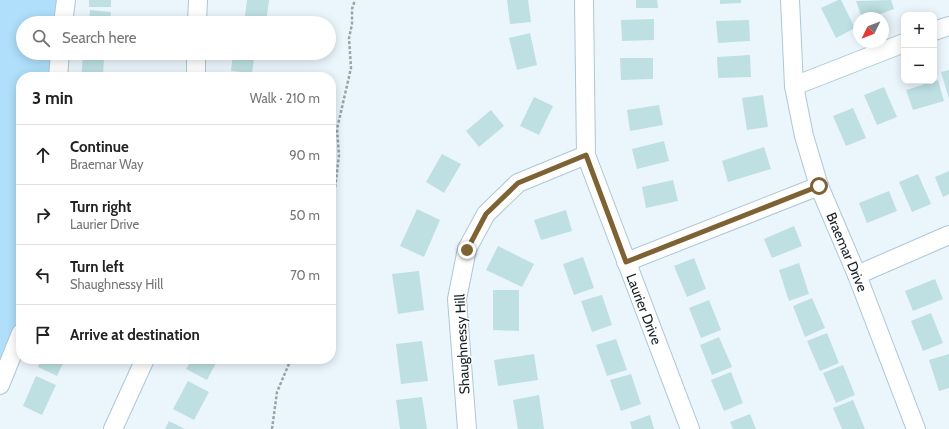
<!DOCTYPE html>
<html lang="en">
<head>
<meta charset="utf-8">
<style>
	:root { --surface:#fff; --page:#f6f6f6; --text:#222; --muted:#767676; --line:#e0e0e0 }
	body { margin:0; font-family:Cabin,sans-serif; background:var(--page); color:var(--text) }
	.controls { position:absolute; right:12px; top:12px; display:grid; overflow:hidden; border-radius:8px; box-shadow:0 2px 10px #0003 }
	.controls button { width:36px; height:36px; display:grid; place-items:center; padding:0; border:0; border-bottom:1px solid var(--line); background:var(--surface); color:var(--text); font:20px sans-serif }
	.compass { position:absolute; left:853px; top:12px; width:36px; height:36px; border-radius:50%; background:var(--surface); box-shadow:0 2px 10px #0003; rotate:227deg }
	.stop { position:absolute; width:12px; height:12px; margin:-9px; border:3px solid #7e6234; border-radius:50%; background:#fff }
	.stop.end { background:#7e6234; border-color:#fff; box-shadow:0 1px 4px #0008 }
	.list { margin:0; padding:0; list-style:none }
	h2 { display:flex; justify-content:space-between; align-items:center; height:52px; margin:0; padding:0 16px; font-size:17px }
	h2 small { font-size:13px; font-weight:400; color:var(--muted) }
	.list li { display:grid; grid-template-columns:26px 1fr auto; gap:12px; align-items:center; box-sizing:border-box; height:60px; padding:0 16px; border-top:1px solid var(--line) }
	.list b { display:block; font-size:15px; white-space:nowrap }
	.list p { margin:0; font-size:13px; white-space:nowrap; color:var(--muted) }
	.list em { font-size:13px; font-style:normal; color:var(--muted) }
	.icon { flex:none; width:22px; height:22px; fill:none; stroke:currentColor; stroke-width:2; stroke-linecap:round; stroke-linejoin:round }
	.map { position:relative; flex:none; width:949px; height:429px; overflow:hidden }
	.search { position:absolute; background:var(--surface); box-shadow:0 2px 10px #0003; left:16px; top:16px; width:320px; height:44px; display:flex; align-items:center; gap:10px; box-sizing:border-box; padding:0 14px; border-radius:22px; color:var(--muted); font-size:15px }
	.panel { position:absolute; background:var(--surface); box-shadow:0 2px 10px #0003; left:16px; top:72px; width:320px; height:292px; border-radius:16px }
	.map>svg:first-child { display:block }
</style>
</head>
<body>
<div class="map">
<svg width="949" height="429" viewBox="0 0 949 429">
	<rect width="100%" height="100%" fill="#ebf6fc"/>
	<path fill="#afdffa" d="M0 0H63L60 23H23V53H57L55 77H21V314L0 366Z"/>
	<g fill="#bee0e3">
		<rect x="89" y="0" width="22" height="7"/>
		<path d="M247 0H269L266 23H244Z"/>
		<path d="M507 0H528L531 22 510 24Z"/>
		<path d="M636 0H657L658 8H636Z"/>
		<path d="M720 0H741V3L720 4Z"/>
		<path d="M838 0H841L855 28 836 38 821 8Z"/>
		<path d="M891 0 894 9 870 18H862L856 1Z"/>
		<path d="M90 10 111 12 110 23H89Z"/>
		<path d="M654 19V40L622 41 621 20Z"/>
		<path d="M749 20 750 41 718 43 716 21Z"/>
		<path d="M530 33 537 65 517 70 509 38Z"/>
		<path d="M233 53H255L252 73 231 71Z"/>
		<path d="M750 55 751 77 718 78 717 57Z"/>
		<path d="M83 56 104 57 103 77H81Z"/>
		<path d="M620 58H653V79L621 80Z"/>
		<path d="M949 70V99L941 72Z"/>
		<path d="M938 80 944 101 913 110 906 90Z"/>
		<path d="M884 87 897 117 877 125 864 95Z"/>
		<path d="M763 95 768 127 747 130 742 98Z"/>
		<path d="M534 97 553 106 539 135 520 126Z"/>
		<path d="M659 105 663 125 630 131 627 110Z"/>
		<path d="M853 108 866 138 846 146 833 116Z"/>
		<path d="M491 110 504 126 479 147 466 131Z"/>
		<path d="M664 141 669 161 637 169 632 149Z"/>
		<path d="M764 147 771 169 728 182 722 161Z"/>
		<path d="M442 154 461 164 444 193 426 182Z"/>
		<path d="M949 171V194L943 197 935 177Z"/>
		<path d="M918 174 931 204 912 212 899 182Z"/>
		<path d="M673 180 678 201 646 208 642 187Z"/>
		<path d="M889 191 897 211 867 223 859 203Z"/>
		<path d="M417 209 440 220 424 257 400 246Z"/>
		<path d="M566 210 572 231 541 240 534 220Z"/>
		<path d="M794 226 802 246 772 258 764 239Z"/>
		<path d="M498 246 534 264 522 287 486 270Z"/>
		<path d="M583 257 594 288 574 295 563 264Z"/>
		<path d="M694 258 706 289 687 297 674 266Z"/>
		<path d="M799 263 809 294 789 301 779 270Z"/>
		<path d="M419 271 424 310 398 314 392 274Z"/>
		<path d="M935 279 943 299 913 311 905 291Z"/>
		<path d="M493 290H519V331L493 330Z"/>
		<path d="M602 295 612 325 592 332 581 301Z"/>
		<path d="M812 298 825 328 805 337 793 306Z"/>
		<path d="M709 300 721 330 701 338 689 308Z"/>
		<path d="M931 313 943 343 923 351 911 321Z"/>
		<path d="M827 333 839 363 820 371 807 341Z"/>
		<path d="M719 337 732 367 712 375 700 345Z"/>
		<path d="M616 339 627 370 607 376 596 345Z"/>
		<path d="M422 341 428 381 401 384 396 344Z"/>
		<path d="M534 354 538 380 498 386 494 360Z"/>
		<path d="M949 354V388L939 391 929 360Z"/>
		<path d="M41 359H65L57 376 38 367Z"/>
		<path d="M192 359H218L207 380 186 369Z"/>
		<path d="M843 365 855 395 836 403 823 373Z"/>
		<path d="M731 372 743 403 724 411 711 380Z"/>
		<path d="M631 374 641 404 621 411 610 380Z"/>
		<path d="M36 376 56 385 42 415 23 406Z"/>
		<path d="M188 381 209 392 194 420 173 409Z"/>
		<path d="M539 395 544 429H518L513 400Z"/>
		<path d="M422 397 427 429H400L396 400Z"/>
		<path d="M853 400 865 429H842L833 408Z"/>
		<path d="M750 414 756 429H733L730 422Z"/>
		<path d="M650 415 654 429H632L630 422Z"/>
		<path d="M169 421 185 429H165Z"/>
	</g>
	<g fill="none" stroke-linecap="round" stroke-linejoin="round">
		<defs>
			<g id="minor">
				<path d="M584 0 586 155 690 429"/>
				<path d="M790 0 794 86 804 136 819 186 857 275 916 429"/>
				<path d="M63 23 66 0"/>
				<path d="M197 23 198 0"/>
				<path d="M934 31 949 26"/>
				<path d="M58 77 60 53"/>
				<path d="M196 77V53"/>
				<path d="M794 86 904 43"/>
				<path d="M626 262 819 186"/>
				<path d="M857 275 949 235"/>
				<path d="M0 385 21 333"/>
				<path d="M113 429 145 359"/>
				<path d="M467 429 457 299 467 249 486 214 518 183 586 155"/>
			</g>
		</defs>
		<use href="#minor" stroke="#adc7d6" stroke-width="20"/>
		<g stroke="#99a4aa" stroke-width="2.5" stroke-dasharray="3 2" stroke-linecap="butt">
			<path d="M331 222 339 155 337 129 351 68 349 38 352 24V9L355 0"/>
			<path d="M272 429 277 392 291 359"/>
		</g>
		<use href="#minor" stroke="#fff" stroke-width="18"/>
	</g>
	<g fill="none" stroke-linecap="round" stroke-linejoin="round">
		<path stroke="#7e6234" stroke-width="5" d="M467 250 486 214 518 183 586 155 626 262 819 186"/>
	</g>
	<g text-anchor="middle" stroke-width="3" stroke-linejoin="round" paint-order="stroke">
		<g font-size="14" fill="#172026" stroke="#fff">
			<text transform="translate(847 252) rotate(67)" y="5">Braemar Drive</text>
			<text transform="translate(644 309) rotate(69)" y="5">Laurier Drive</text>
			<text transform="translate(462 344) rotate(-93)" y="5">Shaughnessy Hill</text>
		</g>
	</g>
</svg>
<div class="controls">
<button>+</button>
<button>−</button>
</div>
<svg class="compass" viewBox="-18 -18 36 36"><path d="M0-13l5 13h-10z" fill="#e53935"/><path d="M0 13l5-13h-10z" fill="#767676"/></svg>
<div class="stop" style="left:819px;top:186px"></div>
<div class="stop end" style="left:467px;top:250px"></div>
<div class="search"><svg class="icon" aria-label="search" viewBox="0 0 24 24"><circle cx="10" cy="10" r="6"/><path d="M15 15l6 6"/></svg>Search here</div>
<section class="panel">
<h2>3 min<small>Walk · 210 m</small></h2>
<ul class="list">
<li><svg class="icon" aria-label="ahead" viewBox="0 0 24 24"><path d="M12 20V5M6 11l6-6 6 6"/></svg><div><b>Continue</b><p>Braemar Way</p></div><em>90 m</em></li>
<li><svg class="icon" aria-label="right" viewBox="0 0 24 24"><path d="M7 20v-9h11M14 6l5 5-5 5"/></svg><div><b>Turn right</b><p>Laurier Drive</p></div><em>50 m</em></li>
<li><svg class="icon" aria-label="left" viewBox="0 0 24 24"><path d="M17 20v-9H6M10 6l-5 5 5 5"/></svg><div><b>Turn left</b><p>Shaughnessy Hill</p></div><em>70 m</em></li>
<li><svg class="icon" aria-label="arrive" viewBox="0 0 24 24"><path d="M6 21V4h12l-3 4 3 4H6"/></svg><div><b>Arrive at destination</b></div></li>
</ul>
</section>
</div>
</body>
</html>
